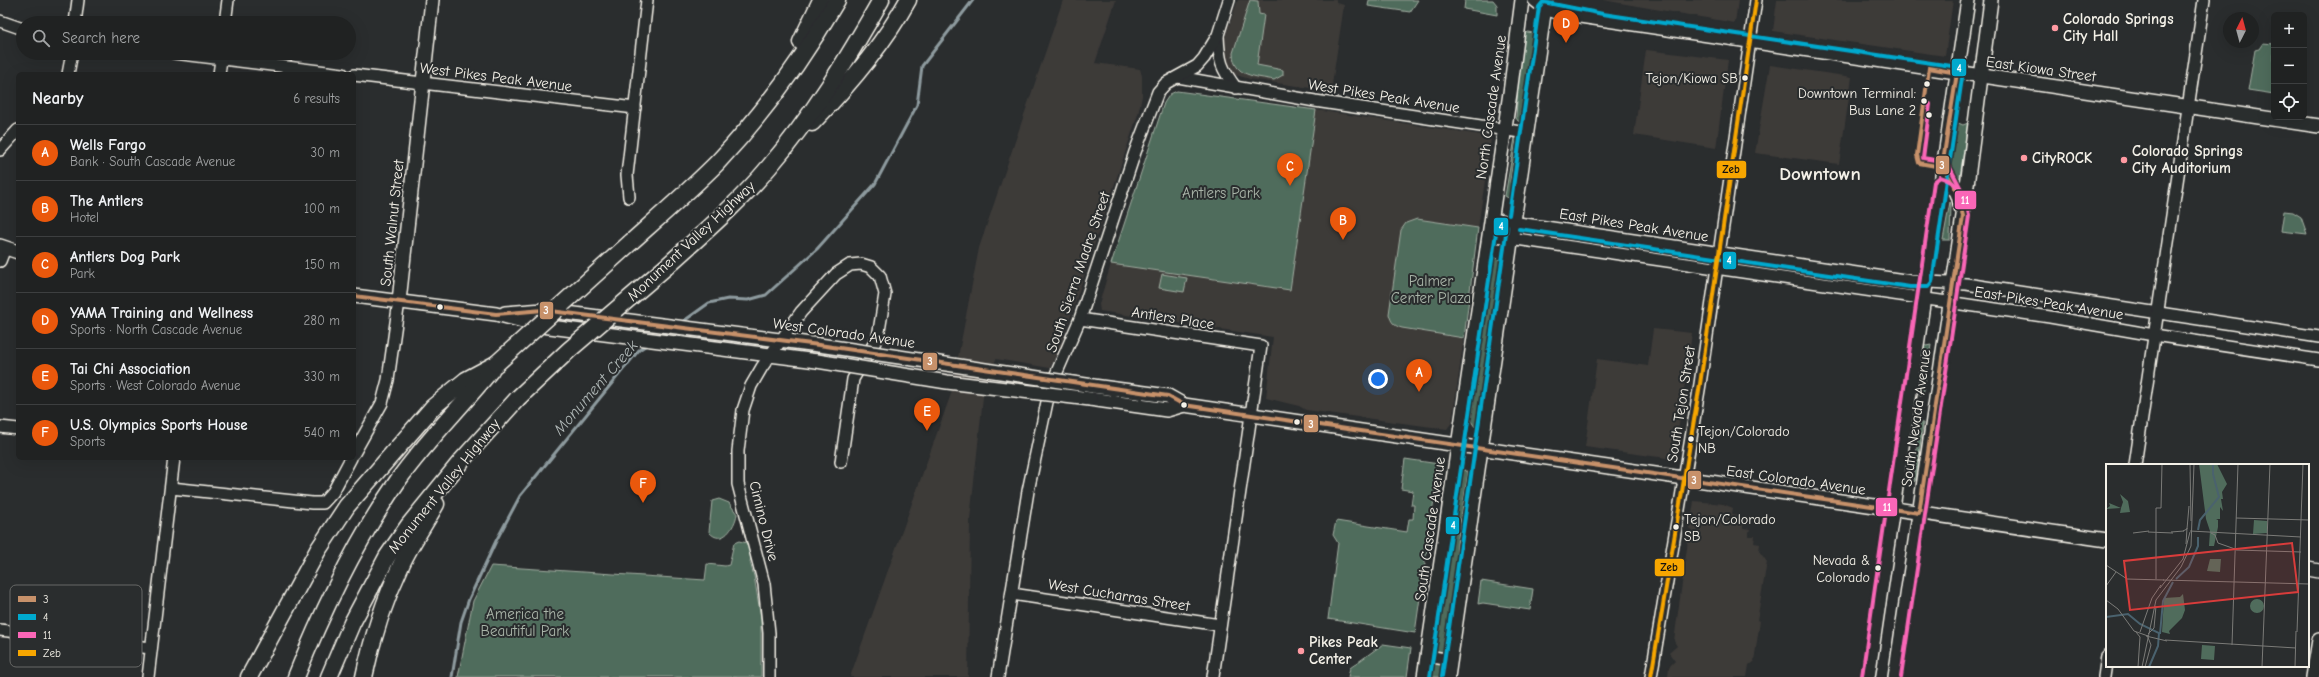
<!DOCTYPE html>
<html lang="en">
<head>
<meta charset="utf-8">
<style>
	:root { --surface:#202222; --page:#2d2f2f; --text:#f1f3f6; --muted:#a2a4a5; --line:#3d3f40; --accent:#ea580c }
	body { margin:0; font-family:"Comic Neue",sans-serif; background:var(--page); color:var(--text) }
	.controls { position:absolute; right:12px; top:12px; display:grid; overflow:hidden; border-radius:6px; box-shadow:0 4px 16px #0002 }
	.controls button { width:36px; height:36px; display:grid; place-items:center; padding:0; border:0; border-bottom:1px solid var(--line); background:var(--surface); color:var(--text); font:20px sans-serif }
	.compass { position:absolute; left:2223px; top:12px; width:36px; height:36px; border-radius:50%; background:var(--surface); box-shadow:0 4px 16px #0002; rotate:6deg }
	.you { position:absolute; left:1378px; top:379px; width:14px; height:14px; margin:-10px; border:3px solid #fff; border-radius:50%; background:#1a73e8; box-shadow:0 0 0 6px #1a73e833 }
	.badge { display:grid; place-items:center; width:26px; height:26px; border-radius:50%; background:var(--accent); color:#fff; font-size:13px; font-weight:700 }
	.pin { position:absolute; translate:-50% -33px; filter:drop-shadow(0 1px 2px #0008) }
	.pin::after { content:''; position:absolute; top:21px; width:14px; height:12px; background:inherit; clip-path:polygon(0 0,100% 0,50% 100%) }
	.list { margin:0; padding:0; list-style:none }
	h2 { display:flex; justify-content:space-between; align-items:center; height:52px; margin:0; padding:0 16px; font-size:17px }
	h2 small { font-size:13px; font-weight:400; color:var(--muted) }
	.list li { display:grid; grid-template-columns:26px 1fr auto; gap:12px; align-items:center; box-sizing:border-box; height:56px; padding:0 16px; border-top:1px solid var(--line) }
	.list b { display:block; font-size:15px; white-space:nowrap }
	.list p { margin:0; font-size:13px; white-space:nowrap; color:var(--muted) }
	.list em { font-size:13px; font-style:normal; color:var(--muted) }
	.icon { flex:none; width:22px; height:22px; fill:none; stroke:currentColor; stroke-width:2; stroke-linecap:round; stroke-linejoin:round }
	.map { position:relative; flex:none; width:2319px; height:677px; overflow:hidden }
	.search { position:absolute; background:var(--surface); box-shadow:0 4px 16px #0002; left:16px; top:16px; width:340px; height:44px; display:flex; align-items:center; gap:10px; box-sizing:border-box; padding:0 14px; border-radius:22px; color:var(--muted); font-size:15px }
	.panel { position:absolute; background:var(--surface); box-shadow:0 4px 16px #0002; left:16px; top:72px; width:340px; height:388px; border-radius:6px }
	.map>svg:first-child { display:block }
</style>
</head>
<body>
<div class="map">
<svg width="2319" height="677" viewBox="0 0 2319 677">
	<rect width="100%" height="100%" fill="#2a2d2e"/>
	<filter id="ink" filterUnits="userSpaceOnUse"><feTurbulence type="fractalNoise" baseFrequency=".025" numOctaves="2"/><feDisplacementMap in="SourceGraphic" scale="8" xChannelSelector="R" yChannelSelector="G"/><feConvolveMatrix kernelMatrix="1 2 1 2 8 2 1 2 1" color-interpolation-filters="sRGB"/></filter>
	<g filter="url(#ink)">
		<g fill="#3e3b39">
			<path d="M1063 0H1116L1095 63 1140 69 1142 76V96L1138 114 1060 348 1050 368 996 359 983 397 970 519 968 677H850L951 394 979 248Z"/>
			<path d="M1238 0H1336V3L1344 5 1331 91 1250 79 1229 73 1222 45Z"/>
			<path d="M1603 0H1738L1735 23Z"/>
			<path d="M1777 0H1953L1945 56 1773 31Z"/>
			<path d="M1646 50 1728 60 1716 148 1634 135Z"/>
			<path d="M1770 65 1852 77 1839 164 1755 153Z"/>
			<path d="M1316 110 1488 136 1491 139 1478 228 1418 219 1406 223 1401 230 1402 328 1464 338 1452 422 1447 429 1306 410 1299 406 1266 398 1273 337 1100 311 1099 304 1111 264 1290 289Z"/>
			<path d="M1653 329 1692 333 1674 459 1585 447 1597 359 1648 366Z"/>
			<path d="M1694 501 1723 504 1733 508 1732 514 1738 515V521L1743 522V528L1750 529 1748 536H1755L1754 543 1760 544 1759 551 1767 562 1757 620 1760 621 1754 661 1749 665 1747 677H1668L1669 667 1675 661 1669 653 1677 646 1674 641 1688 541 1695 535 1690 528Z"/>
		</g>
		<g fill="#506c5c" stroke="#a2aea2">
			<path d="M1250 0 1258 1 1259 14 1264 15 1257 65 1283 70V75L1274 80C1256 76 1233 77 1233 53Z"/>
			<path d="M1369 0H1418L1410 12 1368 6Z"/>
			<path d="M1465 0H1493L1497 5V15L1464 9Z"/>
			<path d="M1527 32 1534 33 1536 37 1522 122 1518 121 1516 118 1519 68 1524 35Z"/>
			<path d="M2263 43 2274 44V94L2248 90 2255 50 2259 49Z"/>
			<path d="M1177 91 1316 110 1290 290 1111 264 1164 103 1170 94Z"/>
			<path d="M1956 122 1963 125 1968 123 1960 177 1957 179 1950 166Z"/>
			<path d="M1515 138 1516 140 1510 181 1513 198 1510 199 1505 196Z"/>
			<path d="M1950 202 1951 205 1950 240H1943Z"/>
			<path d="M2284 211 2293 212 2301 217 2307 234 2281 231Z"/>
			<path d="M1417 219 1478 228 1464 338 1402 328C1394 326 1391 322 1389 314L1401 230 1406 223Z"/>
			<path d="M1540 231 1564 235 1566 239 1564 241 1540 237 1537 235Z"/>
			<path d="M1497 258 1503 264 1478 426 1475 427 1471 421 1485 323 1486 288 1490 262Z"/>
			<path d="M1162 274 1187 278 1184 292 1159 288Z"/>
			<path d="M1923 344 1926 346 1931 345 1923 395H1920L1918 378Z"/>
			<path d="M1919 423H1923L1916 479 1914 482Z"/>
			<path d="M1405 459 1439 464 1415 633 1328 619 1338 543 1333 535 1336 521 1407 532 1409 519H1413L1414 505H1411L1413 491 1401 489Z"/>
			<path d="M1463 469 1468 472 1457 544 1456 588 1446 650 1444 652 1437 651 1435 648Z"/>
			<path d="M719 499 729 503 737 514C735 527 722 547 709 532L712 501Z"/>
			<path d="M739 541 747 543 752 553 750 562 754 576 761 618V677H458L473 601 491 566 705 580 707 564 725 566 729 565 734 543Z"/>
			<path d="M1481 581 1533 589 1530 610 1483 603 1478 604Z"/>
			<path d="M1383 644 1411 648 1407 677H1348L1350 668Z"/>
			<path d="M1436 663 1440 664 1444 668 1442 677H1430L1433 664Z"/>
		</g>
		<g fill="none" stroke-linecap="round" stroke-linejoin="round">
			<g stroke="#8e9b9f" stroke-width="3">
				<path d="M681 323 709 303 728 299 748 300 766 295 817 249 875 184 917 105 922 66 973 0"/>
				<path d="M659 337 670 330"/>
				<path d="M452 677 461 622 469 599 496 541 520 496 639 350 648 344"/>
			</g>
			<defs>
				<g id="minor">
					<path d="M0 21 23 29"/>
					<path d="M75 23 78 0"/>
					<path d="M225 23 228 0"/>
					<path d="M1218 36C1219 61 1221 68 1236 88"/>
					<path d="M174 53 343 74"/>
					<path d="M68 74 72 53"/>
					<path d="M219 74 222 53"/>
					<path d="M354 75 635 108"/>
					<path d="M1178 77 1315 101 1527 133"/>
					<path d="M0 150 18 130"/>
					<path d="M629 197 627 175 647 0"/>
					<path d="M1492 219 1911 281 1966 284 2319 337"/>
					<path d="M1489 235 2050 317 2154 335 2319 360"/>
					<path d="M0 261 5 248"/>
					<path d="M1080 319 1261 346 1213 677"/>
					<path d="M0 427 18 429"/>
					<path d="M354 453 382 403 388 380 399 301"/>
					<path d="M2135 465 2204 0"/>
					<path d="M171 488 312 503H323L333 492 351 458"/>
					<path d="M1012 594 1220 625"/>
					<path d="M0 630 151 648"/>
					<path d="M1427 656 1451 660"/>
					<path d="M148 677 174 458"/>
					<path d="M769 677V633L764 584 738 484V451L743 410 751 386 762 367 801 312 836 274 850 265 861 264 871 267 880 276 885 294 878 337 853 379 841 462"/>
					<path d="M998 677 1028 491 1050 388 1080 319 1135 152 1158 92 1166 83 1197 66 1204 58 1218 35 1229 0"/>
					<path d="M1651 677 1700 384 1756 0"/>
					<path d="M2104 677 2107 656"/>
				</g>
				<g id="major">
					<path d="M1535 0 1545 8 1560 13 2319 126"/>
					<path d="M1940 183C1958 188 1957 191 1961 208"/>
					<path d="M0 246 18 252"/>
					<path d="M354 296 496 314 542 326 817 361"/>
					<path d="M399 301 432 0"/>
					<path d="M505 313 543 310 819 345"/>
					<path d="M1093 386 1168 396 1184 405 2107 540"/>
					<path d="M1090 399 1167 410 1184 405"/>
					<path d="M2308 569 2319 571"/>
					<path d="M1424 677 1510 93 1522 0"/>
					<path d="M1448 677 1546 0"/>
					<path d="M1868 677 1968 0"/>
					<path d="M1895 677 1963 216 1991 0"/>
					<path d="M2313 677 2319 640"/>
				</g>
				<g id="highway">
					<path d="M801 42 821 0"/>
					<path d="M812 123C846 88 885 42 908 0"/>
					<path d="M630 243C659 217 689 191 717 163 764 113 803 59 837 0"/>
					<path d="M666 267C701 235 738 204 769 167 812 117 848 58 881 0"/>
					<path d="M249 677 318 550 347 506 433 407 466 380 496 364"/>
					<path d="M296 677C324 607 356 541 399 479 427 440 461 407 491 370"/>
					<path d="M329 677 352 623 387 557 409 525 462 460 518 398"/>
					<path d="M364 677C372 638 385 599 402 563 411 543 425 524 436 504"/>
				</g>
			</defs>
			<use href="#minor" stroke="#f4f1e8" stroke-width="14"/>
			<use href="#major" stroke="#f4f1e8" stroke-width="16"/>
			<use href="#highway" stroke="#f4f1e8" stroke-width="19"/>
			<use href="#minor" stroke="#2a2d2e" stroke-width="11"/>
			<use href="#major" stroke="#2a2d2e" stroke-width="13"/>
			<use href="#highway" stroke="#2a2d2e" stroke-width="16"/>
			<defs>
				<g id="major-bridge">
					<path d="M819 345 1093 386"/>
					<path d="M817 361 947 382 1090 399"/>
				</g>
				<g id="highway-bridge">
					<path d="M496 364 630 243"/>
					<path d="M518 398 569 350 666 267"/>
				</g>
			</defs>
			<use href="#major-bridge" stroke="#f4f1e8" stroke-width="16" stroke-linecap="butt"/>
			<use href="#highway-bridge" stroke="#f4f1e8" stroke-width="19" stroke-linecap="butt"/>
			<use href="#major-bridge" stroke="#2a2d2e" stroke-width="13"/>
			<use href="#highway-bridge" stroke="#2a2d2e" stroke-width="16"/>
			<defs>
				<g id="bus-1">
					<path d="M1929 68 1957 73 1942 167 1919 163 1917 155Z"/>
					<path d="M354 296 496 314 543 310 819 345 1168 396 1184 405 1919 513 1963 216 1957 191 1943 167"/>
				</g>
				<g id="bus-2">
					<path d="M1509 215 1539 7 1543 2 1603 14 1958 67 1963 71 1932 282 1928 287H1910L1519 229"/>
					<path d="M1430 677 1497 226 1507 227 1442 676"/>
				</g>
				<g id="bus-3">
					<path d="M1930 104 1923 158 1947 162 1962 191"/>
					<path d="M1862 676 1934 182 1940 177C1961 183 1966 197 1969 216L1901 677"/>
				</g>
				<path id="bus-4" d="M1651 677 1700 384 1756 0"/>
			</defs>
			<use href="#bus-1" stroke="#2a2d2e" stroke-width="7"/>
			<use href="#bus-2" stroke="#2a2d2e" stroke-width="7"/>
			<use href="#bus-3" stroke="#2a2d2e" stroke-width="7"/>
			<use href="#bus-4" stroke="#2a2d2e" stroke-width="7"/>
			<use href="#bus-1" stroke="#c7916a" stroke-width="4"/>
			<use href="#bus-2" stroke="#00a9ce" stroke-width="4"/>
			<use href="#bus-3" stroke="#fa66b7" stroke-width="4"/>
			<use href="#bus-4" stroke="#f7a600" stroke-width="4"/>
		</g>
	</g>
	<g fill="#ff9aa2" stroke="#2a2d2e" stroke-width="1.5">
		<circle cx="2055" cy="28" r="4"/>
		<circle cx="2024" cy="158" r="4"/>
		<circle cx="2124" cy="160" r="4"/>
		<circle cx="1301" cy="651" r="4"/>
	</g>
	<g fill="#f4f1e8" stroke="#2a2d2e" stroke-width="1.5">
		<circle cx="1745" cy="78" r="3.5"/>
		<circle cx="1927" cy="84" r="3.5"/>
		<circle cx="1924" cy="101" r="3.5"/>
		<circle cx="1929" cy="115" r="3.5"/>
		<circle cx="440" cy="307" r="3.5"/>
		<circle cx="1184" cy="405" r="3.5"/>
		<circle cx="1297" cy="422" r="3.5"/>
		<circle cx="1691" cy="439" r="3.5"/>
		<circle cx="1676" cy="527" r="3.5"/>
		<circle cx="1878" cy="568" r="3.5"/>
	</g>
	<g text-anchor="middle" stroke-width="4" stroke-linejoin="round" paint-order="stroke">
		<g font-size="14" fill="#f4f1e8" stroke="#2a2d2e" text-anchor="end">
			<text x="1738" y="83">Tejon/Kiowa SB</text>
			<text x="1916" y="98">Downtown Terminal:<tspan x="1916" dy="17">Bus Lane 2</tspan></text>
			<text x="1698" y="436" text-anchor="start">Tejon/Colorado<tspan x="1698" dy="17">NB</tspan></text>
			<text x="1684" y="524" text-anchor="start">Tejon/Colorado<tspan x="1684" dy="17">SB</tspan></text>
			<text x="1870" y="565">Nevada &amp;<tspan x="1870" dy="17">Colorado</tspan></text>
		</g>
		<g font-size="15" font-weight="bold" fill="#f4f1e8" stroke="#2a2d2e" text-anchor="start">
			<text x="2063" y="24">Colorado Springs<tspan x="2063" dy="17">City Hall</tspan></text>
			<text x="2132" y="156">Colorado Springs<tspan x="2132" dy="17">City Auditorium</tspan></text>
			<text x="2032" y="163">CityROCK</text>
			<text x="1309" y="647">Pikes Peak<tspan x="1309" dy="17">Center</tspan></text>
		</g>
		<g font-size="15" fill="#f4f1e8" stroke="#2a2d2e">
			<text transform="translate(2041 69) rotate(8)" y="5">East Kiowa Street</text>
			<text transform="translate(496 77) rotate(7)" y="5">West Pikes Peak Avenue</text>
			<text transform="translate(1384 96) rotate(9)" y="5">West Pikes Peak Avenue</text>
			<text transform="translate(1491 107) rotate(-82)" y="5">North Cascade Avenue</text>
			<text transform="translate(392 223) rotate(-84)" y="5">South Walnut Street</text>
			<text transform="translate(1634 225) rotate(9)" y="5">East Pikes Peak Avenue</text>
			<text transform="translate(691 241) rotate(-43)" y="5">Monument Valley Highway</text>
			<text transform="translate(1078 272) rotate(-71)" y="5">South Sierra Madre Street</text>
			<text transform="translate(2049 303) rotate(9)" y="5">East Pikes Peak Avenue</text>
			<text transform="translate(1173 318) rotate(9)" y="5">Antlers Place</text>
			<text transform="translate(844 333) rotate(8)" y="5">West Colorado Avenue</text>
			<text transform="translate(1681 404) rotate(-81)" y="5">South Tejon Street</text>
			<text transform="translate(1916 418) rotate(-82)" y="5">South Nevada Avenue</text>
			<text transform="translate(1796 480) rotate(8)" y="5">East Colorado Avenue</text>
			<text transform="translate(444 486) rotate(-51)" y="5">Monument Valley Highway</text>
			<text transform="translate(764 521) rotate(76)" y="5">Cimino Drive</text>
			<text transform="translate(1430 529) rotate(-82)" y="5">South Cascade Avenue</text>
			<text transform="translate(1119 595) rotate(9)" y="5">West Cucharras Street</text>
		</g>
		<g font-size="15" fill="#aab5a9" stroke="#2a2d2e">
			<text x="1221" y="198">Antlers Park</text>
			<text x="1431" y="286">Palmer<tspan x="1431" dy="17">Center Plaza</tspan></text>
			<text x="525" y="619">America the<tspan x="525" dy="17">Beautiful Park</tspan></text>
		</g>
		<g font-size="16" font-style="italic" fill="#b0b8b7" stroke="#2a2d2e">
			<text transform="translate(595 387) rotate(-49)" y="6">Monument Creek</text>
		</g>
		<g font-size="19" font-weight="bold" fill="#f4f1e8" stroke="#2a2d2e">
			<text x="1820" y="180">Downtown</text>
		</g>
	</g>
	<g transform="translate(2106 464)">
		<rect width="203" height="203" fill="#2a2d2e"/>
		<path d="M93 0H111L121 20 116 28 117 35H115L117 47 114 43V55H110L112 56V63L108 82H103L104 67 100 55ZM14 30 22 37 24 48 14 49 15 44 0 45 4 42 3 39 15 44 17 38ZM148 56 161 57V69L147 70ZM104 95H115L114 108 101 107ZM77 130 79 146 76 154 63 167 64 170 56 168 58 134 74 133ZM144 142a7 7 0 1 1 14 0a7 7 0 1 1-14 0ZM96 181 109 182 108 196 95 195Z" fill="#506c5c"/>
		<path fill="none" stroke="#4a626e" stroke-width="2" d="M92 66 94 56 113 33 107 10V0M70 115 83 103 92 82V73M0 153 22 150 34 160 53 169 52 182 43 203M54 170 57 137 67 118"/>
		<path fill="none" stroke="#7b7b78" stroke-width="1" d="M84 0 85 57M130 54 203 56M77 67 81 65 83 42M84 67 195 73M42 68 67 69M65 68 78 67M27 69 43 67M105 69 109 71 112 79 129 85M80 80 81 64M130 86 195 88M0 101 21 115 58 116M50 115V44H55L56 0M57 116 203 120M0 122 10 108M54 124 77 95 84 68M0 136 12 145 28 167 42 172M30 168 34 173 32 203M34 168 46 134 55 121M191 168 197 0M42 170 48 164 50 142M40 172 61 177M59 176 190 184M126 181 132 0M36 203 50 136 75 103 85 82 88 0M39 203 45 181 41 171M156 203 164 0M189 203 190 167"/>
		<path fill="#d93c3b" fill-opacity="0.15" stroke="#d93c3b" stroke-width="2" d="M186 79 192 128 24 146 18 97Z"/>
		<rect width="203" height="203" fill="none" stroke="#f4f1e8" stroke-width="2"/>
	</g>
	<rect x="10" y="585" width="132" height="82" rx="6" fill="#2a2d2e" stroke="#676866" stroke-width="1"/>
	<rect x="18" y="596" width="18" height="6" fill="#c7916a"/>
	<rect x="18" y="614" width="18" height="6" fill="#00a9ce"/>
	<rect x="18" y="632" width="18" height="6" fill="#fa66b7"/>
	<rect x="18" y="650" width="18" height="6" fill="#f7a600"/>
	<g font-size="11" fill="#f4f1e8">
		<text x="43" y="603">3</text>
		<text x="43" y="621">4</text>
		<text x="43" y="639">11</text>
		<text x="43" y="657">Zeb</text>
	</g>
	<g stroke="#2a2d2e" stroke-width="1.5">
		<rect x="1951" y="58" width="16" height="19" rx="4" fill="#00a9ce"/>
		<rect x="1935" y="155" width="15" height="20" rx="4" fill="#c7916a"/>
		<rect x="1716" y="160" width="31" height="19" rx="4" fill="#f7a600"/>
		<rect x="1954" y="190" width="23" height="20" rx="4" fill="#fa66b7"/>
		<rect x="1493" y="217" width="16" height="19" rx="4" fill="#00a9ce"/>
		<rect x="1722" y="251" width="15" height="19" rx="4" fill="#00a9ce"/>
		<rect x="539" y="301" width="15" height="19" rx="4" fill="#c7916a"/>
		<rect x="922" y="352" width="16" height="19" rx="4" fill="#c7916a"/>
		<rect x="1303" y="414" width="16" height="19" rx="4" fill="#c7916a"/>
		<rect x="1687" y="470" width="15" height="20" rx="4" fill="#c7916a"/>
		<rect x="1875" y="497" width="23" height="20" rx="4" fill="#fa66b7"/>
		<rect x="1445" y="516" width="15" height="19" rx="4" fill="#00a9ce"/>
		<rect x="1654" y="558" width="31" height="19" rx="4" fill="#f7a600"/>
	</g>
	<g font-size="11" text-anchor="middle" font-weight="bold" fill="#fff">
		<text x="1959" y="72">4</text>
		<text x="1942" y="169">3</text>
		<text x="1965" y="204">11</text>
		<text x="1501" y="230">4</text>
		<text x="1729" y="264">4</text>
		<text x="546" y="314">3</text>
		<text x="930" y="365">3</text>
		<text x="1311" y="428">3</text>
		<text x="1694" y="484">3</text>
		<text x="1887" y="511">11</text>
		<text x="1453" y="529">4</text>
	</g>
	<g font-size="11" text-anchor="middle" font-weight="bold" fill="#111">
		<text x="1731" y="173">Zeb</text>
		<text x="1669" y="571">Zeb</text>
	</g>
</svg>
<div class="controls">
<button>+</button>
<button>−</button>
<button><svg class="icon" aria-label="locate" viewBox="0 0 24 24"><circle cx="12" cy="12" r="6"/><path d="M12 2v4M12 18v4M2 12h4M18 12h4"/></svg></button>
</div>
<svg class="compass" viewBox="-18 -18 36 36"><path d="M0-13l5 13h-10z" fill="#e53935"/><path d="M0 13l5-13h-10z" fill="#a2a4a5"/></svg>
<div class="you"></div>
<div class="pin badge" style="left:1419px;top:392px">A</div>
<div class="pin badge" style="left:1343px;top:240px">B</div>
<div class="pin badge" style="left:1290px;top:186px">C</div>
<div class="pin badge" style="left:1566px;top:43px">D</div>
<div class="pin badge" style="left:927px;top:431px">E</div>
<div class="pin badge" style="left:643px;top:503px">F</div>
<div class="search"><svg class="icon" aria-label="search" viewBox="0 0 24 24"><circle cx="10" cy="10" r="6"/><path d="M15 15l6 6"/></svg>Search here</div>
<section class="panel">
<h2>Nearby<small>6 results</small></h2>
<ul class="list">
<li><span class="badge">A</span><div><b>Wells Fargo</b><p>Bank · South Cascade Avenue</p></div><em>30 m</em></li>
<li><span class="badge">B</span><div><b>The Antlers</b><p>Hotel</p></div><em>100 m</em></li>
<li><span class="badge">C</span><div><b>Antlers Dog Park</b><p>Park</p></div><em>150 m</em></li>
<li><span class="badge">D</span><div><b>YAMA Training and Wellness</b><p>Sports · North Cascade Avenue</p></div><em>280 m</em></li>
<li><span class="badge">E</span><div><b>Tai Chi Association</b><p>Sports · West Colorado Avenue</p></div><em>330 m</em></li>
<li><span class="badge">F</span><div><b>U.S. Olympics Sports House</b><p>Sports</p></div><em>540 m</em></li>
</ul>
</section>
</div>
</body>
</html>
